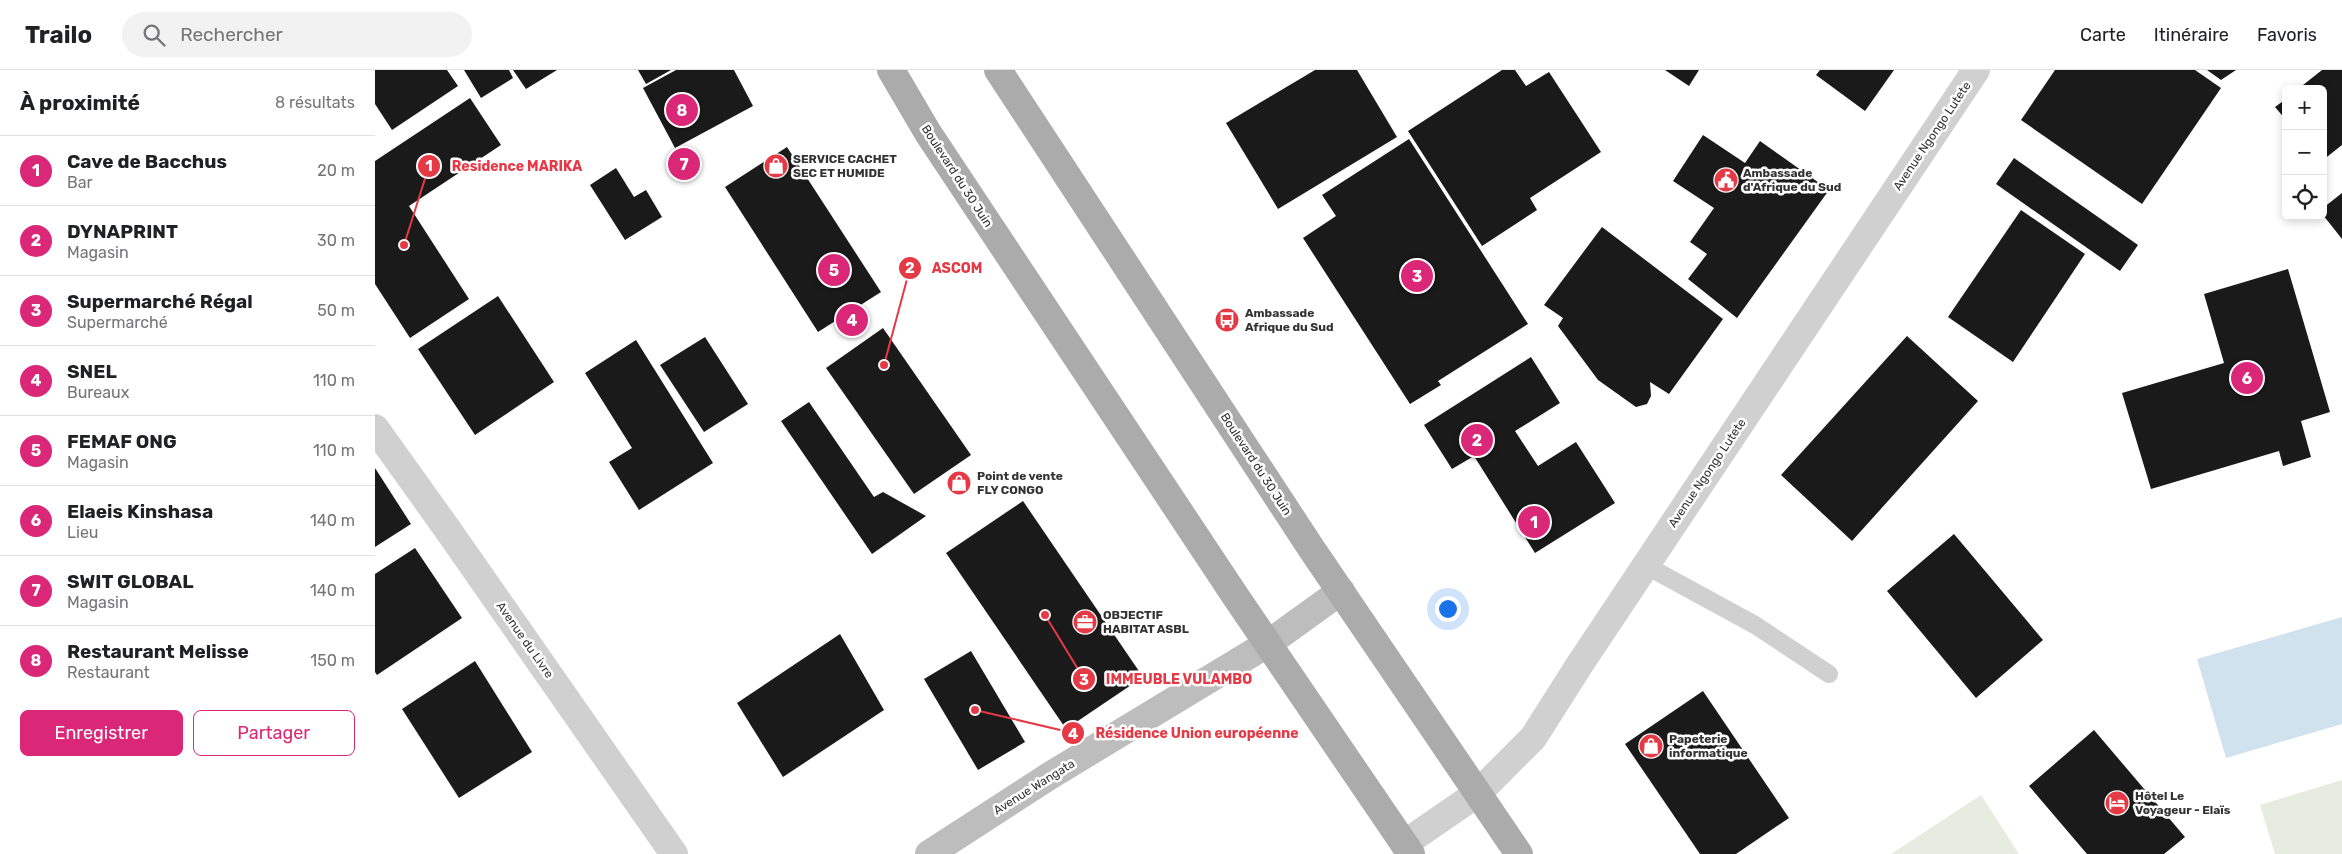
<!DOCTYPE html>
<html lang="fr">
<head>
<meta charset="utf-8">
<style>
	:root { --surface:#fff; --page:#f2f2f2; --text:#202124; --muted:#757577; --line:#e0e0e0; --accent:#db2777 }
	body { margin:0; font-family:Rubik,sans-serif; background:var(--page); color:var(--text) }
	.controls { position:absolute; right:15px; top:15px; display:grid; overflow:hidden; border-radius:8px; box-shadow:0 2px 8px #0003 }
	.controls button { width:45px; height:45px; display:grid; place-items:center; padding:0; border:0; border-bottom:1px solid var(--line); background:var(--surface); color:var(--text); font:25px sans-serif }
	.you { position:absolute; left:1072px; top:538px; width:18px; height:18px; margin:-12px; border:4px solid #fff; border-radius:50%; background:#1a73e8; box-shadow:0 0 0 8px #1a73e833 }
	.badge { display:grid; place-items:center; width:32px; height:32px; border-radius:50%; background:var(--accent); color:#fff; font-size:16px; font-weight:700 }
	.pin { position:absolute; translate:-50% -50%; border:2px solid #fff; box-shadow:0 1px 5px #0006 }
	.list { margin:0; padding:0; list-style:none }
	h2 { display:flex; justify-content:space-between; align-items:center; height:65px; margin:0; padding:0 20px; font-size:21px }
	h2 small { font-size:16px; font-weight:400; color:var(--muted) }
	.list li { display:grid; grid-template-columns:32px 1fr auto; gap:15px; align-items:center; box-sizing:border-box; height:70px; padding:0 20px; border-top:1px solid var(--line) }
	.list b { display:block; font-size:19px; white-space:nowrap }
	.list p { margin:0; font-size:16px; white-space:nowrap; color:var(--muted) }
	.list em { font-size:16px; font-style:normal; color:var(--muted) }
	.actions { display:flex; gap:10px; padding:15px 20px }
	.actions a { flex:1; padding:11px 0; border:1px solid var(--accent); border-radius:8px; text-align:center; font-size:18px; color:var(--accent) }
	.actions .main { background:var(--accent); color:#fff }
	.icon { flex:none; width:28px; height:28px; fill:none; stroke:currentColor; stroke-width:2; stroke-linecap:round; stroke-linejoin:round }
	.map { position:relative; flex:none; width:1967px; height:784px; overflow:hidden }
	header { display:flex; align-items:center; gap:30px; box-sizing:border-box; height:70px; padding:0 25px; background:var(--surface); border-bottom:1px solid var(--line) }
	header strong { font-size:24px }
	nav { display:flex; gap:28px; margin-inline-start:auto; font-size:18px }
	.search { width:350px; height:45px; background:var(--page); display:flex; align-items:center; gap:12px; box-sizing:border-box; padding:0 18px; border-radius:28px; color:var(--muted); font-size:19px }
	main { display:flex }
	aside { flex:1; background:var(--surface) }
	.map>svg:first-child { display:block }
</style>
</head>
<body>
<header>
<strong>Trailo</strong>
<div class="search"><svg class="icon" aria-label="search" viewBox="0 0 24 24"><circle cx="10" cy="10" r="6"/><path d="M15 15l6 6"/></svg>Rechercher</div>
<nav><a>Carte</a><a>Itinéraire</a><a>Favoris</a></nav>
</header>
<main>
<aside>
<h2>À proximité<small>8 résultats</small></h2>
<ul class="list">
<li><span class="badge">1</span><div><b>Cave de Bacchus</b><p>Bar</p></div><em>20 m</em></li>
<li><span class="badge">2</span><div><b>DYNAPRINT</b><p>Magasin</p></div><em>30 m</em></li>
<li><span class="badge">3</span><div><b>Supermarché Régal</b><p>Supermarché</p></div><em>50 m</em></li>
<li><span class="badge">4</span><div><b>SNEL</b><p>Bureaux</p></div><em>110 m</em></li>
<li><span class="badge">5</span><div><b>FEMAF ONG</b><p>Magasin</p></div><em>110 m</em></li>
<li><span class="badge">6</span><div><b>Elaeis Kinshasa</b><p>Lieu</p></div><em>140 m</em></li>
<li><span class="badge">7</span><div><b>SWIT GLOBAL</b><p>Magasin</p></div><em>140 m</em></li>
<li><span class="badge">8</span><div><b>Restaurant Melisse</b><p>Restaurant</p></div><em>150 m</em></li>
</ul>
<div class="actions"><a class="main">Enregistrer</a><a>Partager</a></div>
</aside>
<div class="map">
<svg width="1967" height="784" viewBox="0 0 1967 784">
	<rect width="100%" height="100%" fill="#fff"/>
	<g fill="#e6ecdf">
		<path d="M1967 710V784H1900L1885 735Z"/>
		<path d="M1606 725 1644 784H1516Z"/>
	</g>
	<path fill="#cfe2ee" d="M1967 547V654L1851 688 1822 589Z"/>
	<g fill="#1a1a1a">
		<path d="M0 0H72L83 16 17 60 0 34Z"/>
		<path d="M89 0H134L138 8 106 28Z"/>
		<path d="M138 0H182L151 19Z"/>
		<path d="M263 0H296L271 14Z"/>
		<path d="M301 0H359L378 36 300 78 268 18Z"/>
		<path d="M940 0H982L1022 67 903 139 851 53Z"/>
		<path d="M1127 0H1140L1151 16 1174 2 1226 82 1155 128 1162 140 1107 176 1033 61Z"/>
		<path d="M1290 0H1324L1314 16Z"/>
		<path d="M1445 0H1519L1490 41 1441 5Z"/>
		<path d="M1680 0H1820L1846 18 1767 134 1646 50Z"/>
		<path d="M1832 0H1861L1846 10Z"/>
		<path d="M1947 0H1967V75L1948 90V19H1923Z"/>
		<path d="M95 28 126 75 34 136 94 229 35 268 0 214V91Z"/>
		<path d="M1911 29V50L1900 37Z"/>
		<path d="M1328 65 1370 93 1385 71 1454 120 1362 248 1313 209 1332 184 1315 172 1339 138 1298 111Z"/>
		<path d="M1034 69 1153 254 1063 311 1066 315 1035 334 928 168 961 146 947 125Z"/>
		<path d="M412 77 506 222 443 262 350 117Z"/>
		<path d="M1639 88 1763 175 1745 201 1621 114Z"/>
		<path d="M241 98 259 127 271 120 287 147 250 170 215 115Z"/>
		<path d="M1967 123V169L1948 145V138Z"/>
		<path d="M1646 140 1710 184 1638 292 1573 247Z"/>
		<path d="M1227 157 1348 249 1294 324 1275 312 1276 326 1272 334 1261 337 1223 310 1183 256 1188 248 1169 235Z"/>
		<path d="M1913 199 1955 342 1926 351 1936 387 1908 396 1904 381 1776 419 1747 323 1849 293 1829 224Z"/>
		<path d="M123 226 179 312 100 365 43 279Z"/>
		<path d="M508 258 596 385 539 424 451 298Z"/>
		<path d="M1532 266 1603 331 1477 471 1406 405Z"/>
		<path d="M330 267 373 334 329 362 285 295Z"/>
		<path d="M261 270 338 393 264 440 234 392 257 378 210 303Z"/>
		<path d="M1156 287 1185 333 1140 361 1163 396 1201 372 1240 433 1160 483 1099 386 1077 399 1049 355Z"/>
		<path d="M434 332 499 427 508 422 551 446 497 484 406 351Z"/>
		<path d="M0 398 36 454 0 477Z"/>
		<path d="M648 431 768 607 691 659 571 483Z"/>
		<path d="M1579 464 1668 570 1601 628 1512 521Z"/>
		<path d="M40 478 87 548 2 605 0 602V504Z"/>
		<path d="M465 564 509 640 408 707 362 633Z"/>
		<path d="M596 581 650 672 603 700 549 609Z"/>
		<path d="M100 591 157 682 84 728 27 639Z"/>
		<path d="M1328 621 1414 748 1361 784H1325L1250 674Z"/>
		<path d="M1719 660 1810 767 1789 784H1712L1654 716Z"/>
	</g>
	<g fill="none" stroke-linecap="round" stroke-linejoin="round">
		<path stroke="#d0d0d0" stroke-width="18" d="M1270 495 1380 555 1454 604"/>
		<g stroke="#d0d0d0" stroke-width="28">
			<path d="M0 358 73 460 299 784"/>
			<path d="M1029 774 1103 723 1158 668 1205 594 1601 0"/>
		</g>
		<path stroke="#bdbdbd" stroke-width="28" d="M554 784 676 705 894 573 966 521"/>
		<g stroke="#ababab" stroke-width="28">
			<path d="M516 0 553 63 863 530 1036 784"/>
			<path d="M623 0 936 478 1144 784"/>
		</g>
	</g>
	<defs>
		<symbol id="shop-disc" viewBox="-11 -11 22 22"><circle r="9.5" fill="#e63946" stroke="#fff"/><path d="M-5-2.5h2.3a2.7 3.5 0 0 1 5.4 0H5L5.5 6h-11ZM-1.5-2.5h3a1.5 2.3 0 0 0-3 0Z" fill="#fff"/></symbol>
		<symbol id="civic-disc" viewBox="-11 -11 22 22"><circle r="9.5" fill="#e63946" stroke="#fff"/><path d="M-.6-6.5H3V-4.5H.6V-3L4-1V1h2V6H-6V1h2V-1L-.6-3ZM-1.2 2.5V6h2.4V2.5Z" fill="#fff"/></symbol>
		<symbol id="bus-disc" viewBox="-11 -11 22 22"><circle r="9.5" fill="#e63946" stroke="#fff"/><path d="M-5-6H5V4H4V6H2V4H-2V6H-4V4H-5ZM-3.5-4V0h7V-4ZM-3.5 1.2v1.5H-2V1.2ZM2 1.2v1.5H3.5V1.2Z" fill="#fff"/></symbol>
		<symbol id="office-disc" viewBox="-11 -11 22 22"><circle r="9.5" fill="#e63946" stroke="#fff"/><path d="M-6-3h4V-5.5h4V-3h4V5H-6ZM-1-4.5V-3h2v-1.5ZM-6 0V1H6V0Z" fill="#fff"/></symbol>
		<symbol id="hotel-disc" viewBox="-11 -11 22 22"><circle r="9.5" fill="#e63946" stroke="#fff"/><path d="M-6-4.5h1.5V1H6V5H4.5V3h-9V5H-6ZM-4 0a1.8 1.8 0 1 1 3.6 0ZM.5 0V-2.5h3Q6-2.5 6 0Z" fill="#fff"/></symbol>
	</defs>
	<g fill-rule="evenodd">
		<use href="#shop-disc" x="387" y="82" width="28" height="28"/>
		<use href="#civic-disc" x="1337" y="96" width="28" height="28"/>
		<use href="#bus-disc" x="838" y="236" width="28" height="28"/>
		<use href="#shop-disc" x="570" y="399" width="28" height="28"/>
		<use href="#office-disc" x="696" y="538" width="28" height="28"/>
		<use href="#shop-disc" x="1262" y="662" width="28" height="28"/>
		<use href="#hotel-disc" x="1728" y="719" width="28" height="28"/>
	</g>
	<g text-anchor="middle" stroke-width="5" stroke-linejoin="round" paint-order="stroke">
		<g font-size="12" fill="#333" stroke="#fff">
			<text transform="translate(1557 66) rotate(-56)" y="4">Avenue Ngongo Lutete</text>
			<text transform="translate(582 106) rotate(57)" y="4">Boulevard du 30 Juin</text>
			<text transform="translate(881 394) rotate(57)" y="4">Boulevard du 30 Juin</text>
			<text transform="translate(1332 403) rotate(-56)" y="4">Avenue Ngongo Lutete</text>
			<text transform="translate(150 570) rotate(55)" y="4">Avenue du Livre</text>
			<text transform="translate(659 717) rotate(-32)" y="4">Avenue Wangata</text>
		</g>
		<g font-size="12" font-weight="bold" fill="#333" stroke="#fff" text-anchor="start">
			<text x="418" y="93">SERVICE CACHET<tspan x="418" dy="14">SEC ET HUMIDE</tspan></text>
			<text x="1368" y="107">Ambassade<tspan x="1368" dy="14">d'Afrique du Sud</tspan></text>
			<text x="870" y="247">Ambassade<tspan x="870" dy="14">Afrique du Sud</tspan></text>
			<text x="602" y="410">Point de vente<tspan x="602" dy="14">FLY CONGO</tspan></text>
			<text x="728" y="549">OBJECTIF<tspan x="728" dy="14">HABITAT ASBL</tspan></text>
			<text x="1294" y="673">Papeterie<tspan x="1294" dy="14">informatique</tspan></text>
			<text x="1760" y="730">Hôtel Le<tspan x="1760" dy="14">Voyageur - Elaïs</tspan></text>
		</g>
	</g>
	<path fill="none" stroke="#e63946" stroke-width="2" d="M29 175L54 96M509 295L535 198M670 545L709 609M600 640L698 663"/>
	<g fill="#e63946" stroke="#fff" stroke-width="2">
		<circle cx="29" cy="175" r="5"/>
		<circle cx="509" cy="295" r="5"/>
		<circle cx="670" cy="545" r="5"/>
		<circle cx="600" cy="640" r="5"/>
		<circle cx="54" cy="96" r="12"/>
		<circle cx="535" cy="198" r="12"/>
		<circle cx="709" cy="609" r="12"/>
		<circle cx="698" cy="663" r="12"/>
	</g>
	<g font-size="15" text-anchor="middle" font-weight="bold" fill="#fff">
		<text x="54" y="101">1</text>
		<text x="535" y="203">2</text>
		<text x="709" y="615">3</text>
		<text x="698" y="669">4</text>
	</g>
	<g font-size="14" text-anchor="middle" font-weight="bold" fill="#e63946" stroke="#fff" stroke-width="5" stroke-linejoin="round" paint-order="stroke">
		<text x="142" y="101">Residence MARIKA</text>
		<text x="582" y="203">ASCOM</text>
		<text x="804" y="614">IMMEUBLE VULAMBO</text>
		<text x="822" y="668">Résidence Union européenne</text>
	</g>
</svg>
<div class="controls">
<button>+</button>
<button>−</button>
<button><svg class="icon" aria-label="locate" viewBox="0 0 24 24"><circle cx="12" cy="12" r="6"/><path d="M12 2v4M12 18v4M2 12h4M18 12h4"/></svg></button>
</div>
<div class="you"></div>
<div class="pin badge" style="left:1159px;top:452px">1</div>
<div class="pin badge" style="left:1102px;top:370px">2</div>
<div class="pin badge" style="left:1042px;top:206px">3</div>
<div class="pin badge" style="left:477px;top:250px">4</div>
<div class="pin badge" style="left:459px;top:200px">5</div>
<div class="pin badge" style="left:1872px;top:308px">6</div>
<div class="pin badge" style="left:309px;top:94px">7</div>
<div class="pin badge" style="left:307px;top:40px">8</div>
</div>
</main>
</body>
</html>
